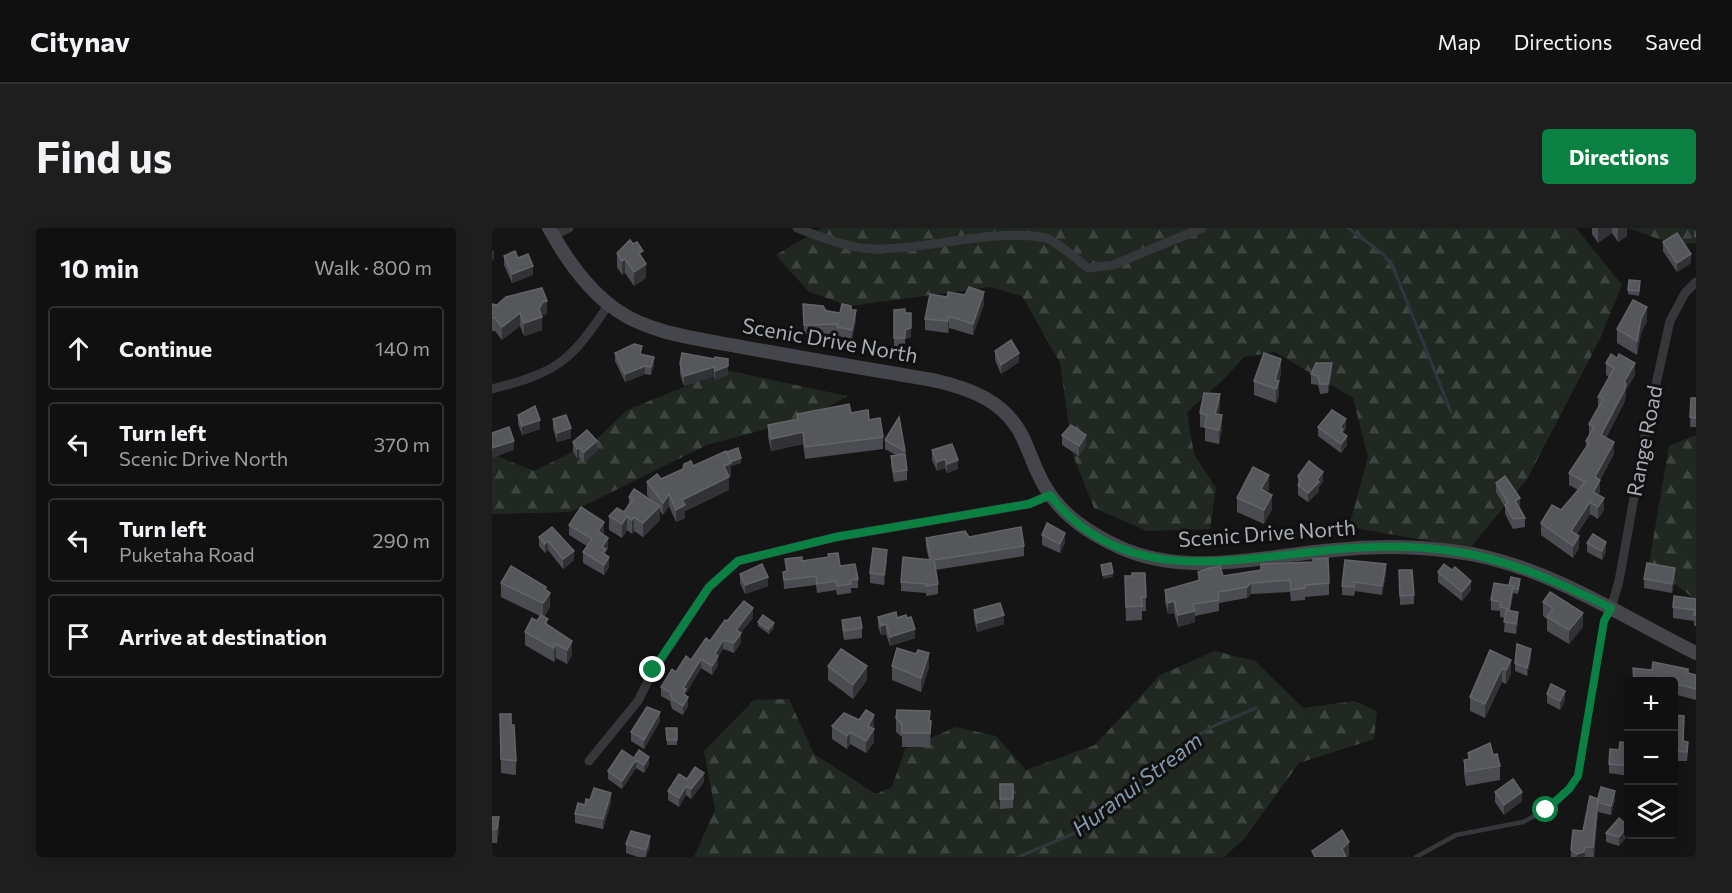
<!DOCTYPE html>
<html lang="en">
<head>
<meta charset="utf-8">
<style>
	:root { --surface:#101010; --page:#1e1e1e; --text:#f1f3f6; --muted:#9c9d9f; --line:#303030; --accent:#0b8043 }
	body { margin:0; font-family:Commissioner,sans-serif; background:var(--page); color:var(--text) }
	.controls { position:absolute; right:18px; bottom:18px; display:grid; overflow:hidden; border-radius:6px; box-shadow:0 3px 15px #0003 }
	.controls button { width:54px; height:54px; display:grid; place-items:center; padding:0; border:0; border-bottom:2px solid var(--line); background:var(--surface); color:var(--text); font:30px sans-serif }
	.stop { position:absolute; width:18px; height:18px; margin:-14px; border:4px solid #0b8043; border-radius:50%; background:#fff }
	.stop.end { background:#0b8043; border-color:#fff; box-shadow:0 2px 6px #0008 }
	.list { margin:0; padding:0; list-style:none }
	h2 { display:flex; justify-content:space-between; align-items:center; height:78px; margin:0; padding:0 24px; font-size:26px }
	h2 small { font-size:20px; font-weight:400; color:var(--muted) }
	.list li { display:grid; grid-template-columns:39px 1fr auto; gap:18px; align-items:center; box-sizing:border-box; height:84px; margin:0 12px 12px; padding:0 12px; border:2px solid var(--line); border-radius:6px }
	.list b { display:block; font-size:22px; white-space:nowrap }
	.list p { margin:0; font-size:20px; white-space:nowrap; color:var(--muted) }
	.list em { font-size:20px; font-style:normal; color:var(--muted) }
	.icon { flex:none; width:33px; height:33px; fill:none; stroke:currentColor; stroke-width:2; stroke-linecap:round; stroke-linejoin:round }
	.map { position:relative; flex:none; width:1204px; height:629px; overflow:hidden; border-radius:6px }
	header { display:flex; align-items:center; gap:36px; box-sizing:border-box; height:84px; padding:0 30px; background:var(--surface); border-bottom:2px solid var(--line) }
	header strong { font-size:28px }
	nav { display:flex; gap:33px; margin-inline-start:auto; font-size:21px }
	.intro { display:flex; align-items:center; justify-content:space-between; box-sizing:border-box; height:144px; padding:0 36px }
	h1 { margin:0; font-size:42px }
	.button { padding:15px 27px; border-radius:6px; background:var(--accent); color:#fff; font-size:21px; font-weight:700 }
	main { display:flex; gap:36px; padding:0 36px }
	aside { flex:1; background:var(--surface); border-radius:6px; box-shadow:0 3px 15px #0003 }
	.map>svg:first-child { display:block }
</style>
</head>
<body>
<header>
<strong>Citynav</strong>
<nav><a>Map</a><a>Directions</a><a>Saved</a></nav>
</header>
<div class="intro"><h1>Find us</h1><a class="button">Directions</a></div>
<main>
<aside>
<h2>10 min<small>Walk · 800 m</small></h2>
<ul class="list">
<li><svg class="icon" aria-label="ahead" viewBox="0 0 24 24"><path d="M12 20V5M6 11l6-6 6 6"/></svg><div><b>Continue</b></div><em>140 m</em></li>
<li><svg class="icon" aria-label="left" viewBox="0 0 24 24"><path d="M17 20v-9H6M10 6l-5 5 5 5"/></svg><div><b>Turn left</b><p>Scenic Drive North</p></div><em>370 m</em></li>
<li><svg class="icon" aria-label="left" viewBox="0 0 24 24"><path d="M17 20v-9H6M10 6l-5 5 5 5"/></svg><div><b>Turn left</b><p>Puketaha Road</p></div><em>290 m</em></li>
<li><svg class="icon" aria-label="arrive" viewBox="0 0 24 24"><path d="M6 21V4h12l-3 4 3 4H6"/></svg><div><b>Arrive at destination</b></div></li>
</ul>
</aside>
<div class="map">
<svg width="1204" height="629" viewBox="0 0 1204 629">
	<defs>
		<pattern id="forest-firs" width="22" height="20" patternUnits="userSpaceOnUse" patternTransform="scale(1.5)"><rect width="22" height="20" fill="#212822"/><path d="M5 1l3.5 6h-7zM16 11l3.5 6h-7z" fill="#3e4440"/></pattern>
	</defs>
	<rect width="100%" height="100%" fill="#151516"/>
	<g fill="url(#forest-firs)">
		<path d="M330 0H1084L1130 57 1108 111 1035 251 978 320 857 299 876 229 861 170 783 124 752 129 732 151 695 184 702 226 724 260 718 301 655 303 602 280 581 227 568 135 530 68 498 59 358 78 317 64 284 27Z"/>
		<path d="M1136 0H1204V15L1183 17Z"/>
		<path d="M234 142 355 168 319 189 215 217 79 284 0 286V226L42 243 103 213 135 182Z"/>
		<path d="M1204 207V372L1157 336 1177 218Z"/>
		<path d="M723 423 763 433 811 480 862 473 885 483 882 511 807 535 753 610 732 629H202L223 582 212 523 262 472 297 471 322 526 384 566 400 559 413 521 464 499 504 508 534 542 603 517 668 447Z"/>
	</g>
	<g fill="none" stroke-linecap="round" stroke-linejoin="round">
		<g stroke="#2f373e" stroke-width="3">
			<path d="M856 0 891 26 901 39 959 184"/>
			<path d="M526 629 583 605 699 511 724 497 764 480"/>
		</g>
		<path stroke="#36373b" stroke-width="4.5" d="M924 629 964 607 1031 594 1054 582 1077 561 1086 548 1112 393 1117 382"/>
		<g stroke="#36373b" stroke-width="9">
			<path d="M305 0C329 9 358 21 384 21 442 21 498 0 555 10 569 17 583 30 596 40L621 37 710 0"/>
			<path d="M61 8 77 0"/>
			<path d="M0 161C67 144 79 133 117 76"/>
			<path d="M1119 380 1127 353 1156 192 1178 93 1193 65 1204 54"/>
			<path d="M97 533 146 473 161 443 217 359 246 333 344 309 537 276 558 267"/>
		</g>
		<path stroke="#44464b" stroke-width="14" d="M57 0C74 31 96 63 126 83 158 105 203 110 239 117 308 130 377 141 445 153 480 161 513 174 530 208 538 224 543 242 552 257 569 287 597 305 627 319 694 350 772 328 842 322 880 318 920 318 959 323 1048 333 1125 386 1204 425"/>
	</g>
	<g fill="#4b4c51">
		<path d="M1100 0H1135V8L1126 14 1120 5 1106 15 1100 6Z"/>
		<path d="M1204 0V10L1202 9V1Z"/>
		<path d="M1171 14 1199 35 1185 44 1171 23Z"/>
		<path d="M125 25 151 30 154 50 142 58 133 45 130 47 125 39Z"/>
		<path d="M12 28 26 30 41 47 20 55 12 37Z"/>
		<path d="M1148 58 1147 68 1136 66V62Z"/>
		<path d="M0 76 55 86 51 87 50 89V102L32 108 28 98 10 112 3 103H0Z"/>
		<path d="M311 76 348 85 359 82 364 92 360 111 345 108V106H312Z"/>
		<path d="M492 76 481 107 457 100 456 105 433 102V91Z"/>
		<path d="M402 82 413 85 419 109 413 111V119H402Z"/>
		<path d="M1155 93 1149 105 1145 127 1125 115V101Z"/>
		<path d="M503 123 527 134 509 146 503 132Z"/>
		<path d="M123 125 150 126 162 137 159 147 153 146 133 154 123 133Z"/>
		<path d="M222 131H236V147L223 152 222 148 192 158 188 146V136Z"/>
		<path d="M1114 135 1143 147 1134 162V167L1132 175 1114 210 1122 226 1108 252V263L1106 267 1112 282 1106 291 1098 286 1085 306 1087 320 1081 330 1049 307V295L1069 282 1086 262 1077 257V245L1094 219V213L1097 208V196L1106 179V169L1117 149 1114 147Z"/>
		<path d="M840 144 836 165 828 166 826 157 819 156V146Z"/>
		<path d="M789 145 787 153V167L784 175 762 167V153Z"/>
		<path d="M1199 170H1204V199H1198Z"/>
		<path d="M728 180 726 186 730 201 727 216 713 213V200L708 199V185Z"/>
		<path d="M359 185 377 192 391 209V221L313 231 311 216 279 223 276 209V197L305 191V186Z"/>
		<path d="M26 187 48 201 30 207 26 196Z"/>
		<path d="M61 191 79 210 65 214 61 201Z"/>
		<path d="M826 199 854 200 851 205 855 217 849 225 826 208Z"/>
		<path d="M570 207 594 217 587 228 570 217Z"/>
		<path d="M393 212 413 223 415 242V252L402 254 399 237V228L404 227 393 221Z"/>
		<path d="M81 214 105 223 92 234 87 229 85 230 81 223Z"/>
		<path d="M440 222 466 241 455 245 453 240 445 243 440 232Z"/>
		<path d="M249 235 239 238V248L237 249V262L193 283V290L184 294 177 278 171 287 168 283V292L151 309 142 303 140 306 135 302 130 310 117 302V288L132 284 137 275V269L159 272 155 267V254L169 251 201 238Z"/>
		<path d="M806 248 831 253 827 259V263L816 274 806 267Z"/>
		<path d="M1004 255 1028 279 1033 290V299L1021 301 1013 286V279L1004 264Z"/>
		<path d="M777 261 775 264 780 281 772 296 745 284V270Z"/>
		<path d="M77 297 112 305 110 306 116 320 114 324V326L117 339 112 347 91 335V324L95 318 77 307Z"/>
		<path d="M60 299 82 332 71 341 56 322 53 325 47 318V309Z"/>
		<path d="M550 307 573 314 568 325 550 317Z"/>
		<path d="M477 309 532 318V328L443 342 446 356V366L434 368V365L409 363V354L437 332 434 319V310Z"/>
		<path d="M1095 315 1114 324 1110 332 1095 324Z"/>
		<path d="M293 331 348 338 366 351V360H359V365L345 367 344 362 325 365 324 357 292 361 291 344 294 343Z"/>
		<path d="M395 332 392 357 378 355V345Z"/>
		<path d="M769 342 837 355V367L813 369V372L799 373 798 364 759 366 755 370 727 375V383L703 388V394L686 399 682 385 676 386 673 374V362L706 353V344L731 348Z"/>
		<path d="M907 342 922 367V376L908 377Z"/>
		<path d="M946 344 979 362 970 373 946 354Z"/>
		<path d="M653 345 654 383H650V392L634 393 633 362 640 348Z"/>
		<path d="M894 345 890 367 863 363 862 368 850 367V358Z"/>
		<path d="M248 346 276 358 253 366 248 355Z"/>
		<path d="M1183 349 1180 365 1152 360V351Z"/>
		<path d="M9 355 54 362 58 379 52 389 56 397 80 427 75 436 64 430 62 434 33 417V404L45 393 48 388 9 369Z"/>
		<path d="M1028 356 1026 366 1021 365 1018 383 1026 394 1024 406 1012 404 1013 390 1008 389V383L999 382V372L1017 357Z"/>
		<path d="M1204 371V398H1202V393L1181 390V379Z"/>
		<path d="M1051 374 1091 399 1077 416 1055 403V391L1051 388Z"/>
		<path d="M482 382 512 396 485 404 482 391Z"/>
		<path d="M386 389 405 390 423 410 398 418 394 406 389 407 386 398Z"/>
		<path d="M261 390 248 405 249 414 242 425 231 421 226 429V437L220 447 209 440 194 465 196 478 191 487 180 481 178 473 169 468V459L218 413 235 393Z"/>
		<path d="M350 392 370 400V410L352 412 350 401Z"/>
		<path d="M266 394 282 400 277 406 266 398Z"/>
		<path d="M998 422 1019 446 1014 456 1010 454 993 490 978 483V469Z"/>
		<path d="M1039 429 1035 448 1023 443V435Z"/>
		<path d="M336 438 375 452 361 471 336 452Z"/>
		<path d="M400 438 437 439 429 464 400 452Z"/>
		<path d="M1196 446 1204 447V472L1185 467V462H1182V453H1141Z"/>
		<path d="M1055 466 1073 472 1068 482 1055 475Z"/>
		<path d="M8 486 19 497 24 533V547L9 545Z"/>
		<path d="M1182 487 1192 497V513L1196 523 1195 533H1182Z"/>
		<path d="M404 490 438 493 439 507 438 519H410V509L404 504Z"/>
		<path d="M168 493 152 521 139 513V504Z"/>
		<path d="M340 498 382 500 381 501 382 514 374 525 358 516 355 521 340 511Z"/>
		<path d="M174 500H185V517H175Z"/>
		<path d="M1137 515V548L1117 545V536L1127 522Z"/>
		<path d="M976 525 1001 527 1008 538V552L974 558 972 546V532L976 531Z"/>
		<path d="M142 530 157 537 152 545 144 540 130 561 116 551V543Z"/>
		<path d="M195 551 212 554 199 571 194 567 187 579 176 572V563Z"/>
		<path d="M508 556H521V580L508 581Z"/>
		<path d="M1003 564 1030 573 1012 587 1003 574Z"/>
		<path d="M1106 571 1123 572 1119 587 1106 584 1102 629H1079V622L1091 603Z"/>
		<path d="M119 574 111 601 83 595V586L93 577Z"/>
		<path d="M0 589 7 603 5 615H0Z"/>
		<path d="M1114 605 1136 607 1127 618 1114 614Z"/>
		<path d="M134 616 158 618 154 629H146L134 625Z"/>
	</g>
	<g fill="#313235">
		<path d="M1107 0H1120V5L1106 15V1Z"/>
		<path d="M1126 0H1135V8L1126 14Z"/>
		<path d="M2 22V31L0 32V23Z"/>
		<path d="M1199 26V35L1185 44V35Z"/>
		<path d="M133 31V45L130 47V33Z"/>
		<path d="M154 36V50L142 58V44Z"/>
		<path d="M41 38V47L20 55V46Z"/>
		<path d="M492 64V76L481 107V96Z"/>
		<path d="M55 73V86L51 87 50 89V102L32 108V95L51 74Z"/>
		<path d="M1155 79V93L1149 105 1145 127V113L1149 91Z"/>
		<path d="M364 82V92L360 111V102Z"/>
		<path d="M28 85V98L10 112V99Z"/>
		<path d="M457 88V100L456 105V93Z"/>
		<path d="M419 100V109L413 111V102Z"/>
		<path d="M527 125V134L509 146V137Z"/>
		<path d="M162 129V137L159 147V139Z"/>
		<path d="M789 131V145L784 161 783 152Z"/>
		<path d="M840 135V144L836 165V156Z"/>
		<path d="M1143 135V147L1134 162V167L1132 175 1109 219V207L1132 154Z"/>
		<path d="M153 138V146L133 154V146Z"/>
		<path d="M236 138V147L223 152V143Z"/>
		<path d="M222 139V148L192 158V148Z"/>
		<path d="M787 153V167L784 175V161Z"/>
		<path d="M728 166V180L723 200V186Z"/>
		<path d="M730 187V201L727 216V202Z"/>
		<path d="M854 191V200L851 204V211L848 199Z"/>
		<path d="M48 192V201L30 207V198Z"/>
		<path d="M79 200V210L65 214V205Z"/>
		<path d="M311 204V216L279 223V211Z"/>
		<path d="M594 207V217L587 228V218Z"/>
		<path d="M855 208V217L849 225V216Z"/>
		<path d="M22 213V222L0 230V220Z"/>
		<path d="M105 213V223L92 234V224Z"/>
		<path d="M1122 214V226L1108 252V263L1101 276V264L1103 249Z"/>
		<path d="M87 220V229L85 230V221Z"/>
		<path d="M249 230V235L239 238V248L232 251V238L238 234Z"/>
		<path d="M453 231V240L445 243V234Z"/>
		<path d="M466 232V241L455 245V236Z"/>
		<path d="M831 244V253L827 259V263L816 274V265Z"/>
		<path d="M777 247V261L769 275V261Z"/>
		<path d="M237 249V262L193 283V290L184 294V282L190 272Z"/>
		<path d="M177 266V278L171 287V275Z"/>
		<path d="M780 267V281L772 296V282Z"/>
		<path d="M1028 270V279L1023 282V273Z"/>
		<path d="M1112 270V282L1106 291V279Z"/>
		<path d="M1098 274V286L1079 314V303Z"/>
		<path d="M168 278V292L151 309V295Z"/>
		<path d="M135 288V302L130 310V296Z"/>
		<path d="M142 289V303L140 306V292Z"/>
		<path d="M112 294V305L106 313V303Z"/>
		<path d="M573 305V314L568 325V316Z"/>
		<path d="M1087 308V320L1081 330V318Z"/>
		<path d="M116 310V320L114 324V332L110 319Z"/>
		<path d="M56 313V322L53 325V316Z"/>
		<path d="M1114 314V324L1110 332V323Z"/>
		<path d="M395 322V332L392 357V347Z"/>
		<path d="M82 323V332L71 341V331Z"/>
		<path d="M117 329V339L112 347V337Z"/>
		<path d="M894 336V345L890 367V358Z"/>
		<path d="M1183 340V349L1180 365V356Z"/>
		<path d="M621 345V349L611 351V347Z"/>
		<path d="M276 349V358L253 366V357Z"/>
		<path d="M979 353V362L970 373V364Z"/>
		<path d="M759 355V366L755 370V359Z"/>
		<path d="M1021 358V367L1017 391V381Z"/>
		<path d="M54 359V371L58 365V379L51 389V375L53 361Z"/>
		<path d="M682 373V385L676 386V375Z"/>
		<path d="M261 380V390L244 411V402Z"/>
		<path d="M703 383V394L686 399V387Z"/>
		<path d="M1026 384V394L1024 406V396Z"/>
		<path d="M1091 385V399L1077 416V402Z"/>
		<path d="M512 387V396L485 404V395Z"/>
		<path d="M282 395V400L277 406V401Z"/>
		<path d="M394 396V406L389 407V398Z"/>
		<path d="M423 401V410L398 418V409Z"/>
		<path d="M249 405V414L242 425V415Z"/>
		<path d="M231 412V421L226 429V437L220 447V438L223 426Z"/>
		<path d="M80 413V427L75 436V422Z"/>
		<path d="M64 416V430L62 434V420Z"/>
		<path d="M1039 421V429L1035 448V440Z"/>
		<path d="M437 425V439L429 464V450Z"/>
		<path d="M209 431V440L194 465V471L191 475V460Z"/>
		<path d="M1019 432V446L1014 456V442Z"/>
		<path d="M375 438V452L361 471V457Z"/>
		<path d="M1010 440V454L993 490V476Z"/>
		<path d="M1073 463V472L1068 482V473Z"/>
		<path d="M196 469V478L191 487V478Z"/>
		<path d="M168 484V493L152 521V512Z"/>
		<path d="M382 487V500L376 510V498Z"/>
		<path d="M439 493V507L438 519V505Z"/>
		<path d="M382 501V514L374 525V513Z"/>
		<path d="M358 504V516L355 521V508Z"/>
		<path d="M157 529V537L152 545V537Z"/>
		<path d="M144 532V540L130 561V553Z"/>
		<path d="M212 545V554L199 571V561Z"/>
		<path d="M194 558V567L187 579V570Z"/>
		<path d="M1123 563V572L1119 587V578Z"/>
		<path d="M1030 564V573L1012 587V577Z"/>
		<path d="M119 565V574L111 601V591Z"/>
		<path d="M1106 571V584L1101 629V619Z"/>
		<path d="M7 589V603L5 615V601Z"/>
		<path d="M1136 598V607L1127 618V609Z"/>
		<path d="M158 608V618L154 629V622Z"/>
		<path d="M857 614V628L856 629H850V621Z"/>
		<path d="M1093 619V629H1085V626Z"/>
	</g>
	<g fill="#55575b" stroke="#626469" stroke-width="1.5">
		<path d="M1185 5 1199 26 1185 35 1171 14Z"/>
		<path d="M138 12 141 16 145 14 151 23 147 25 154 36 142 44 133 31 130 33 125 25Z"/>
		<path d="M23 23 26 30 36 26 41 38 20 46 12 28Z"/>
		<path d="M1137 52 1148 53 1147 63 1136 62Z"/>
		<path d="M477 59 492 64 481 96 457 88 456 93 433 91 438 66 455 69 456 64 473 67Z"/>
		<path d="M50 60 55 73 51 74 47 81 50 89 32 95 28 85 10 99 3 90H0V76L5 77 14 69Z"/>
		<path d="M1141 72 1155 79 1149 91 1145 113 1125 101Z"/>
		<path d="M311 76 331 78 334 83 348 85 350 76 359 78V82H364L360 102 345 99 346 96 312 97Z"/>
		<path d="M413 81V85H419V100L413 102V110H402V82Z"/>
		<path d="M519 112 527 125 509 137 503 123Z"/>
		<path d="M142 116 150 118 148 126 162 129 159 139 153 138 133 146 123 125Z"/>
		<path d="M190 125 222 131 223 129 236 131V138L223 143 222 139 192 148 188 136Z"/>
		<path d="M772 125 789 131 783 152 787 153 784 161 762 153Z"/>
		<path d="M1119 126 1125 130 1127 126 1143 135 1132 154 1134 156 1132 163 1109 207 1122 214 1103 249 1108 252 1101 264 1112 270 1106 279 1098 274 1079 303 1087 308 1081 318 1049 295 1060 277 1069 282 1093 254 1077 245 1097 215 1094 213 1102 199 1097 196 1111 171 1106 169 1122 140 1114 135Z"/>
		<path d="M824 135H840L836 156H828L826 148 819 146Z"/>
		<path d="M712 165 728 166 723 186 730 187 727 202 713 199 715 187 708 185Z"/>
		<path d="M1199 170H1204V190L1198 189Z"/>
		<path d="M357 176 359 185 376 182 377 192 388 190 391 209 313 219 311 204 279 211 276 197 306 191 305 186Z"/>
		<path d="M43 178 48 192 30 198 26 187Z"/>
		<path d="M840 182 854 191 848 199 851 201 849 204 855 208 849 216 826 199Z"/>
		<path d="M74 187 79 200 65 205 61 191Z"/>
		<path d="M407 189 413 223 393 212Z"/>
		<path d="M579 197 594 207 587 218 570 207Z"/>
		<path d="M17 199 22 213 0 220V205Z"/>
		<path d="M95 202 105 213 92 224 87 220 85 221 81 214Z"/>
		<path d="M460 216 466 232 455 236 453 231 445 234 440 222Z"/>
		<path d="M246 220 249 230 238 234 235 224Z"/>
		<path d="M234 223 239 235 232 238 237 249 190 272 193 277 184 282 177 266 171 275 155 254 165 246 169 251 191 241 192 236 199 233 201 238Z"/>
		<path d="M413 226 415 242 402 244 399 228Z"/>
		<path d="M817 233 831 244 825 252 827 254 816 265 806 257 809 253 806 248Z"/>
		<path d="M761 239 777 247 769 261 780 267 772 282 745 270Z"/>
		<path d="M1013 248 1028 270 1023 273 1033 290 1021 291 1013 277 1016 275 1004 255Z"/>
		<path d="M142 261 168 278 151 295 142 289 140 292 135 288 130 296 117 288 125 280 132 284 141 271 137 269Z"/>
		<path d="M89 279 112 294 106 303 116 310 110 319 114 321 111 325 117 329 112 337 91 324 100 311 77 297Z"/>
		<path d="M555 295 573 305 568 316 550 307Z"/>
		<path d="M60 299 82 323 71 331 56 313 53 316 47 309Z"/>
		<path d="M529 299 532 318 442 332 446 356 434 358V356L409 354 411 329 439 332 434 310 473 303 477 309Z"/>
		<path d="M1101 306 1114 314 1110 323 1095 315Z"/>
		<path d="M381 320 395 322 392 347 378 345Z"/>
		<path d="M346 325 348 338 363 336 366 351 358 352 359 356 345 358 344 353 325 356 324 348 292 352 291 344 295 343 293 331 310 329V333L337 329 336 326Z"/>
		<path d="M836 330 837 355 813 357V360L799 362 798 352 759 355 755 359 726 364 727 372 701 376 703 383 686 387 682 373 676 375 673 362 708 352 706 344 718 340 728 338 731 348 769 342V336L821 334V331Z"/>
		<path d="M853 332 894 336 890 358 863 354 862 359 850 358Z"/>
		<path d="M619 335 621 345 611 347 609 337Z"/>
		<path d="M1155 335 1183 340 1180 356 1152 351Z"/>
		<path d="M270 336 276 349 253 357 248 346Z"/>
		<path d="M952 336 960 342 963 339 979 353 970 364 946 344Z"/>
		<path d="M19 338 54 359 53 361 58 365 51 375 9 355Z"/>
		<path d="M907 342H920L922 367 908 368Z"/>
		<path d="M640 345H653L654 369H649L650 378 634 379 633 348H640Z"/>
		<path d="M1019 349 1028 351 1026 361 1021 360V358L1017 357Z"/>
		<path d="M1002 355 1021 358 1017 381 1008 379 1009 374 999 372Z"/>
		<path d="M1058 364 1091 385 1077 402 1055 389 1061 380 1051 374Z"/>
		<path d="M1182 368 1204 371V387H1202L1203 382 1181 379Z"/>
		<path d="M252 373 261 380 244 402 249 405 242 415 231 412 223 426 226 428 220 438 209 431 191 460 194 461 191 466 196 469 191 478 180 471 178 464 169 459 180 441 184 444 194 428 199 432 214 410 218 413 233 392 235 393Z"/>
		<path d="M508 375 512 387 485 395 482 382Z"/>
		<path d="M1014 382 1026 384 1024 396 1012 394Z"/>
		<path d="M404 384 405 390 414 387 415 390 419 389 423 401 398 409 394 396 389 398 386 389Z"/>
		<path d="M49 387 56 391 53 395 80 413 75 422 64 416 62 420 33 404 40 390 45 393Z"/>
		<path d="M271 387 282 395 277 401 266 394Z"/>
		<path d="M368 389 370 400 352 403 350 392Z"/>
		<path d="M1025 416 1039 421 1035 440 1023 435Z"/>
		<path d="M405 420 424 426 426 422 437 425 429 450 400 438Z"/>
		<path d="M349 421 375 438 361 457 336 438Z"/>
		<path d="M998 422 1019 432 1014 442 1010 440 993 476 978 469Z"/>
		<path d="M1161 434 1196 441V445L1204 447V461L1185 456 1186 451 1169 449V453H1142L1141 440 1160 442Z"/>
		<path d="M1059 456 1073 463 1068 473 1055 466Z"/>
		<path d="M155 479 168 484 152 512 139 504Z"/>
		<path d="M374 482 382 487 376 498 382 501 374 513 358 504 355 508 340 498 352 485 367 492Z"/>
		<path d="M405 482 438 483 437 493H439L438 505H410V496L404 490Z"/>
		<path d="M8 486H19V497H22L24 533 9 531Z"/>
		<path d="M1182 487 1192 488 1191 513 1196 514 1195 524 1182 523Z"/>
		<path d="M174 500H185V512H175Z"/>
		<path d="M1128 514 1137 515V538L1117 536 1118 521 1127 522Z"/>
		<path d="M998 515 1001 527 1005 526 1008 538 974 544 972 532 978 531 976 525Z"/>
		<path d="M130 522 142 530 147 522 157 529 152 537 144 532 130 553 116 543Z"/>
		<path d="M203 539 212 545 199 561 194 558 187 570 176 563 187 546 195 551Z"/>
		<path d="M1021 551 1030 564 1012 577 1003 564Z"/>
		<rect x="508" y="556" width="13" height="15"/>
		<path d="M1109 559 1123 563 1119 578 1105 574Z"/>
		<path d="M102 560 119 565 111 591 83 586 86 575 93 577 94 571 98 572Z"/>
		<path d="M1098 568 1106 571 1101 619H1093L1092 624 1085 626 1079 622 1081 602 1091 603Z"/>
		<path d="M0 589H7L5 601H0Z"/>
		<path d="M1127 590 1136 598 1127 609 1114 605Z"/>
		<path d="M850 602 857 614 850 621 854 629H823L820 623Z"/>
		<path d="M139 603 158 608 154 622 134 616Z"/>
	</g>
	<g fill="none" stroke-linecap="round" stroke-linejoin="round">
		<path stroke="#0b8043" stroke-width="8" d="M161 442 217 359 246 333 344 309 537 276 558 267C629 359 738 332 837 322 877 318 920 317 960 323 1017 331 1068 355 1119 380L1112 393 1086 548 1077 561 1054 582"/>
	</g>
	<g text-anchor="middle" stroke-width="6" stroke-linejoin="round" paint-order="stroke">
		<g font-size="21" fill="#a8acb5" stroke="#101011">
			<text transform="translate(338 113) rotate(10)" y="7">Scenic Drive North</text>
			<text transform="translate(1153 213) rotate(-79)" y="7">Range Road</text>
			<text transform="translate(775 306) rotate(-4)" y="7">Scenic Drive North</text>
		</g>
		<g font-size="22" font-style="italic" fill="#8299ad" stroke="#101011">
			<text transform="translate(645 556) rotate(-37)" y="8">Huranui Stream</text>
		</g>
	</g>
</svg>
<div class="controls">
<button>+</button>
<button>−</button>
<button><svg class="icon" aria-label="layers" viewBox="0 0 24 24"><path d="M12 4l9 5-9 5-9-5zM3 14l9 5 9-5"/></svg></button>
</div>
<div class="stop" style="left:1054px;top:582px"></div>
<div class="stop end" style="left:161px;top:442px"></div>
</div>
</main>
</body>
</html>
